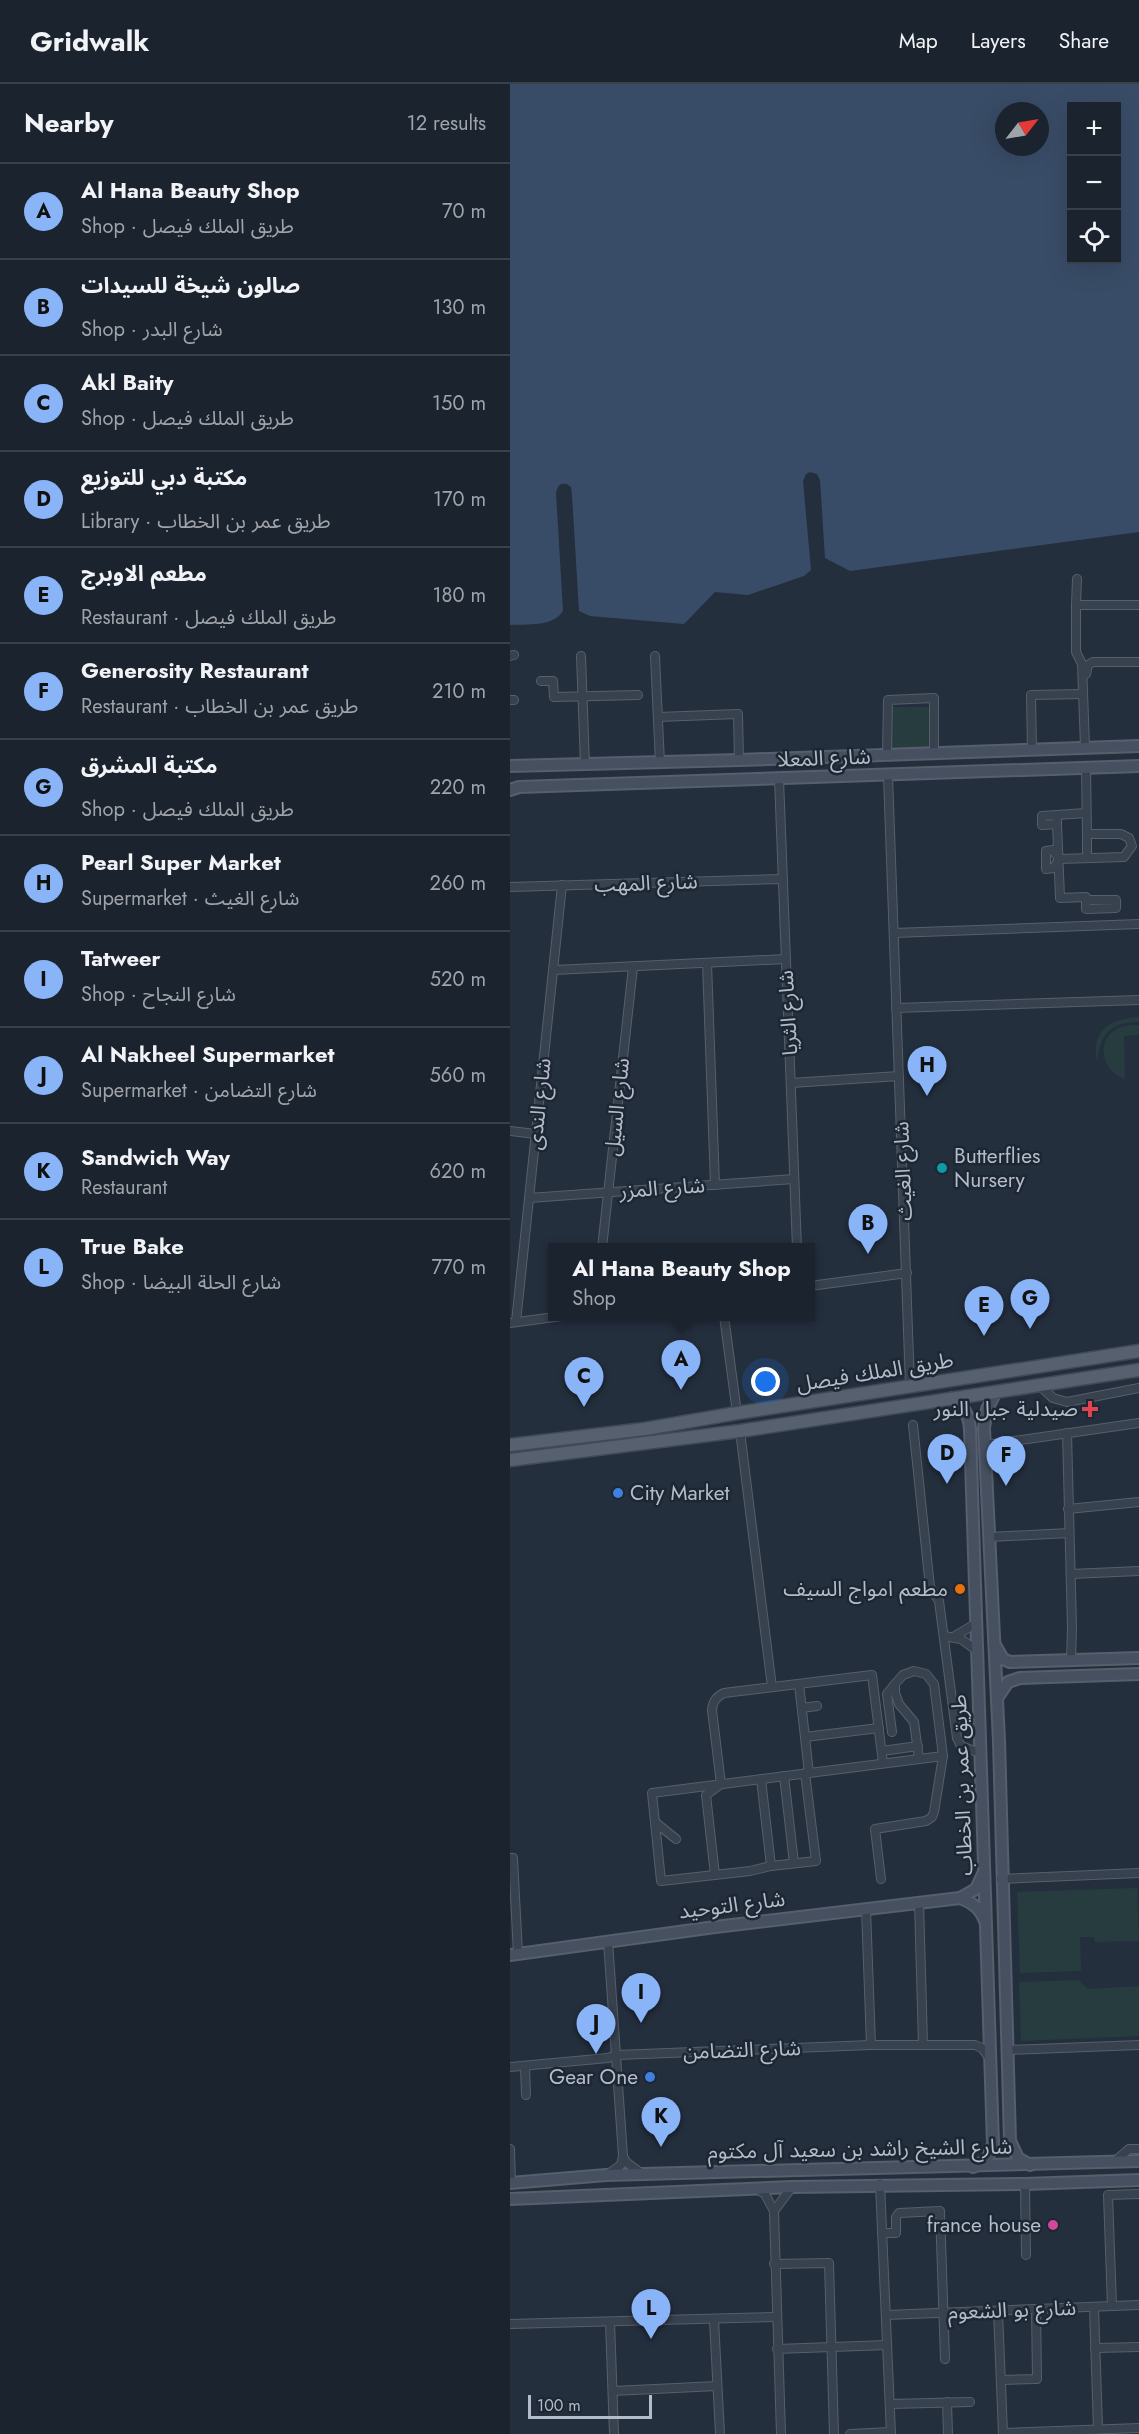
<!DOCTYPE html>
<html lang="en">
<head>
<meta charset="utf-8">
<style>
	:root { --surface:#1b232e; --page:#242b36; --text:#f1f3f6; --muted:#a0a4aa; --line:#39404a; --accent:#8ab4f8 }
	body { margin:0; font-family:Jost,"Noto Sans Arabic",sans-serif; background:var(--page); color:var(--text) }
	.controls { position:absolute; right:18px; top:18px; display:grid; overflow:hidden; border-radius:0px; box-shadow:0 6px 24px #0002 }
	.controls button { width:54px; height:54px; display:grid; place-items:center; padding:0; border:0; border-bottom:2px solid var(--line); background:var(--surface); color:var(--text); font:30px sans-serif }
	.compass { position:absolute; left:485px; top:18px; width:54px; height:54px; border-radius:50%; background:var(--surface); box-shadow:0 6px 24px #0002; rotate:59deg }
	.scale { position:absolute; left:18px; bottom:15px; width:124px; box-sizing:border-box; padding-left:6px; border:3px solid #b4bcc9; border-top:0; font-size:16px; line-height:21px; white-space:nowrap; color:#b4bcc9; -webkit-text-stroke:4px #1d2633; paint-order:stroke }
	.you { position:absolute; left:256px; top:1298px; width:21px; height:21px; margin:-15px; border:4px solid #fff; border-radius:50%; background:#1a73e8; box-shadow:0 0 0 9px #1a73e833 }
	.badge { display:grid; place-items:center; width:39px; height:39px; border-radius:50%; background:var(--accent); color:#111; font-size:20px; font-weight:700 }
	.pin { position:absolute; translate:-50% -50px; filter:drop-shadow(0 2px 3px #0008) }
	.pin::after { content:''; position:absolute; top:32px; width:21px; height:18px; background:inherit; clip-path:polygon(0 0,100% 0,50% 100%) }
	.popup { position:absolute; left:38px; top:1159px; width:267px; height:78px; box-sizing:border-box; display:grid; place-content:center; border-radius:0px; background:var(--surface); filter:drop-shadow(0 2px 4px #0005); font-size:20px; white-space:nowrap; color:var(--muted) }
	.popup b { font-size:22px; color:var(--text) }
	.popup::after { content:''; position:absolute; left:50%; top:100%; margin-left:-12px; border:12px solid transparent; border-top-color:var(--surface) }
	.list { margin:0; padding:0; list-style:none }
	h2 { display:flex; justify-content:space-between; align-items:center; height:78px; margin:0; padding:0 24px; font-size:26px }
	h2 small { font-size:20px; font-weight:400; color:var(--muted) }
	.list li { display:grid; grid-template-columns:39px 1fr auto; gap:18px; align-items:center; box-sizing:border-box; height:96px; padding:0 24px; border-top:2px solid var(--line) }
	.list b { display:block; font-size:22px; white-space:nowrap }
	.list p { margin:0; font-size:20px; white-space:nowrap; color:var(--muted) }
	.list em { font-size:20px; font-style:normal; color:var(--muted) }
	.icon { flex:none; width:33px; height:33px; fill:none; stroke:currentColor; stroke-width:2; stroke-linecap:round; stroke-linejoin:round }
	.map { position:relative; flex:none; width:629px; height:2350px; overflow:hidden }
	header { display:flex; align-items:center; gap:36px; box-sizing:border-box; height:84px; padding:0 30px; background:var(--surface); border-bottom:2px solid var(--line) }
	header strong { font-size:28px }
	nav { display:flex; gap:33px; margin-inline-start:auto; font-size:21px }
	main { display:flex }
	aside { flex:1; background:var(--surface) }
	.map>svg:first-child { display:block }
</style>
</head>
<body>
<header>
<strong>Gridwalk</strong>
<nav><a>Map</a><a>Layers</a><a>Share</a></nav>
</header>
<main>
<aside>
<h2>Nearby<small>12 results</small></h2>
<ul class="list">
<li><span class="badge">A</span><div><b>Al Hana Beauty Shop</b><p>Shop · طريق الملك فيصل</p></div><em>70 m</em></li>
<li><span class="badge">B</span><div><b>صالون شيخة للسيدات</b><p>Shop · شارع البدر</p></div><em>130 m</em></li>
<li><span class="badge">C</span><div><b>Akl Baity</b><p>Shop · طريق الملك فيصل</p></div><em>150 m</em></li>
<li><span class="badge">D</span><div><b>مكتبة دبي للتوزيع</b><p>Library · طريق عمر بن الخطاب</p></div><em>170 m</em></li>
<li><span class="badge">E</span><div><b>مطعم الاوبرج</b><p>Restaurant · طريق الملك فيصل</p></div><em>180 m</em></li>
<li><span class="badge">F</span><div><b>Generosity Restaurant</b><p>Restaurant · طريق عمر بن الخطاب</p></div><em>210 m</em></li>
<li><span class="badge">G</span><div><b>مكتبة المشرق</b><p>Shop · طريق الملك فيصل</p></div><em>220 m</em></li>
<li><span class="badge">H</span><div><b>Pearl Super Market</b><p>Supermarket · شارع الغيث</p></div><em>260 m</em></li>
<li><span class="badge">I</span><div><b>Tatweer</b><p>Shop · شارع النجاح</p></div><em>520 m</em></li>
<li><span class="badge">J</span><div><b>Al Nakheel Supermarket</b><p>Supermarket · شارع التضامن</p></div><em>560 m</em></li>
<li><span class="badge">K</span><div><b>Sandwich Way</b><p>Restaurant</p></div><em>620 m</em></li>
<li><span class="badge">L</span><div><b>True Bake</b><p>Shop · شارع الحلة البيضا</p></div><em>770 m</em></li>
</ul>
</aside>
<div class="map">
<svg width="629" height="2350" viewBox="0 0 629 2350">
	<rect width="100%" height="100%" fill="#242f3e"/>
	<g fill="#263c3f">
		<path d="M381 623H419V663L382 664Z"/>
		<path d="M629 933V938C599 939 591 949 587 978 581 946 599 935 629 933Z"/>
		<path d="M629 941V951L614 952 615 995C593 988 585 959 605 946 612 941 621 941 629 941Z"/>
		<path d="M627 1804 629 1857 585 1858 584 1853H570L571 1887 510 1889 507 1808Z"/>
		<path d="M568 1896 578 1905 629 1902V1952L511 1957 509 1898Z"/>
	</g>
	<path fill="#394c67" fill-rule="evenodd" d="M0 0H629V448L340 487 315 474 310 396 307 390 300 388 296 390 293 397 301 486 294 492 238 511 205 508 174 540 80 532 69 527 62 411 61 403 57 400C49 399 48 402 46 409L53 527C43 543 17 540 0 541ZM562 22H606V176H562ZM494 27H530V63H494Z"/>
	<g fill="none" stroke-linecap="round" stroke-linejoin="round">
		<defs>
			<g id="street">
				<path d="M566 521 567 495"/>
				<path d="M0 572 4 571"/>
				<path d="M71 572 75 681"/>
				<path d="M145 572 150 679"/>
				<path d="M576 590 578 581 583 578H629"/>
				<path d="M31 597H43L44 613 128 611"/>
				<path d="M0 616H4"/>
				<path d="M148 633 228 630 229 676"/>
				<path d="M575 663 572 580 566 568V521H629"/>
				<path d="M522 666 521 611 573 610"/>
				<path d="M377 672 378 616 424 614V669"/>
				<path d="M378 692 400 1302"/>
				<path d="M269 695 287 1164"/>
				<path d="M547 731 576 729"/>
				<path d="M547 740 532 741V732L547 731V740L550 814 576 813V825L606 824V816H576"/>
				<path d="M577 750V774"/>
				<path d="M549 775 544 784 536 785V767L543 766 549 775 614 773 622 762 619 754 611 750H577L576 684"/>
				<path d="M0 803 273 795"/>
				<path d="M384 849 629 840"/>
				<path d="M197 879 205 1101"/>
				<path d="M44 886 276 875"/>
				<path d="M386 924 629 916"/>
				<path d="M281 999 389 992"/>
				<path d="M0 1047 26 1050"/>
				<path d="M19 1114 284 1095"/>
				<path d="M92 1164 123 883"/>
				<path d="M300 1202 397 1189"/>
				<path d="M214 1232 227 1329"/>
				<path d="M6 1238 52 801"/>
				<path d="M0 1239 52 1232"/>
				<path d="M529 1301 543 1314 557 1318 629 1304"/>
				<path d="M403 1341 420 1503 429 1517 447 1654 451 1662 470 1669"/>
				<path d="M230 1347 262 1603"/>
				<path d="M557 1349 562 1543 561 1576"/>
				<path d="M476 1361 629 1339"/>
				<path d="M558 1425 629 1418"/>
				<path d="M480 1453 559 1449"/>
				<path d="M561 1490 629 1487"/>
				<path d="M434 1552 451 1555 466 1566"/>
				<path d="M445 1552 465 1540"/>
				<path d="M289 1600 299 1689"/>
				<path d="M292 1624 307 1622"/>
				<path d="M382 1648 377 1610 385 1600"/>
				<path d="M295 1653 369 1644"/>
				<path d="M372 1667 408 1662"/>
				<path d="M295 1689 306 1777 261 1782 240 1787 151 1797 142 1709 433 1672"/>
				<path d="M274 1692 284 1779"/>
				<path d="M251 1695 261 1782"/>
				<path d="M145 1738 166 1755"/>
				<path d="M0 1774H3L8 1870"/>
				<path d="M205 1791 196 1711 211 1700 202 1626C203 1617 206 1613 214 1609L362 1591 373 1679"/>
				<path d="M371 1795 365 1745 416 1737 422 1733 424 1728 433 1672 424 1600 416 1590 404 1587 393 1591 385 1600V1609L389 1620 404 1638 409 1675"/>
				<path d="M491 1795 629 1789"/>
				<path d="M409 1818 413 1960"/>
				<path d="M356 1825 361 1961"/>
				<path d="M497 1966 629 1961"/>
				<path d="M15 1982 16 2011"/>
				<path d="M0 1983 98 1974 107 1971 361 1961H465L472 1964 480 1975"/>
				<path d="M0 2065 1 2099"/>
				<path d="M113 2072 116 2078 131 2089"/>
				<path d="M604 2078 619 2065H629"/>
				<path d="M98 2090 111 2081 113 2072 98 1857"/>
				<path d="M370 2100 381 2350"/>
				<path d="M515 2100 516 2171"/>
				<path d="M246 2104 255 2110 264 2127 271 2350"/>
				<path d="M264 2127 282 2103"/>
				<path d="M372 2149H386V2133L389 2129 430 2127 435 2275"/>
				<path d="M264 2180 319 2179 324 2350"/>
				<path d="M602 2222 598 2111 629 2110"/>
				<path d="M584 2223 588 2345"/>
				<path d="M488 2227 493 2350"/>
				<path d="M376 2231 629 2221"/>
				<path d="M204 2236 210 2350"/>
				<path d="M100 2238 104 2350"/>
				<path d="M0 2240 265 2233"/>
				<path d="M585 2264 629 2263"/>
				<path d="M267 2265 377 2261"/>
				<path d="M491 2296 527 2295 526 2225"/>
				<path d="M103 2307 207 2302"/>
				<path d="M437 2318 438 2350"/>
				<path d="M380 2320 460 2318"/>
				<path d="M493 2349 629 2344"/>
				<path d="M340 2350 381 2348"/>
			</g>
			<g id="secondary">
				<path d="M0 682 229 676 629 662"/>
				<path d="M0 706 9 703 629 682"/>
				<path d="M486 1308 477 1325 474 1344 489 1657 500 2057 508 2074 520 2081"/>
				<path d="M442 1314C454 1321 459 1331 460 1345L483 2060 477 2076 463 2083"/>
				<path d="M485 1561 493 1575 500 1578 629 1574"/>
				<path d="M487 1614 498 1598 510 1594 629 1590"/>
				<path d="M450 1814C463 1819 470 1824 475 1837"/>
				<path d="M0 1871 205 1843 450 1814 466 1805 473 1790"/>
				<path d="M0 2099 96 2091 629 2077"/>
				<path d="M0 2115 282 2103 515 2100 629 2096"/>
			</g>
			<g id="primary">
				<path d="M0 1361 135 1345 227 1329 629 1267"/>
				<path d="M0 1376 230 1347 629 1286"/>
			</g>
		</defs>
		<use href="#street" stroke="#565f6c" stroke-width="10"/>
		<use href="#secondary" stroke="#565f6c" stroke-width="14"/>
		<use href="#primary" stroke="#414a57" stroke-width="15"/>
		<use href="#street" stroke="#38414e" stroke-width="8"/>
		<use href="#secondary" stroke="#465061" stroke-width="10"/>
		<use href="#primary" stroke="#56606e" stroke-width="12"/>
	</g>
	<circle fill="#0f9aa8" stroke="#1d2633" stroke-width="2" cx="432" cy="1084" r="6"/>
	<path fill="#e0444e" stroke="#1d2633" stroke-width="2" d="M577 1316h6v6h6v6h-6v6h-6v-6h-6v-6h6z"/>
	<g fill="#3f7fe0" stroke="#1d2633" stroke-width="2">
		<circle cx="108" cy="1409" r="6"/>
		<circle cx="140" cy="1993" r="6"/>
	</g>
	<circle fill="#e8710a" stroke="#1d2633" stroke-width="2" cx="450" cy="1505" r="6"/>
	<circle fill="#d1479c" stroke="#1d2633" stroke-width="2" cx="543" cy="2141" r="6"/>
	<g text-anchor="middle" stroke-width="5" stroke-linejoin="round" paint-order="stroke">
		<g font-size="21" fill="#b4bcc9" stroke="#1d2633">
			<text transform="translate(314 674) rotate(-2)" y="7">شارع المعلا</text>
			<text transform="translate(136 799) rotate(-2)" y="7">شارع المهب</text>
			<text transform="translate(278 929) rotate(-93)" y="7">شارع الثريا</text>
			<text transform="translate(29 1020) rotate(-84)" y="7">شارع الندى</text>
			<text transform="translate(107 1023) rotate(-84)" y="7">شارع السيل</text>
			<text transform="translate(393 1087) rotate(-92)" y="7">شارع الغيث</text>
			<text transform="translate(152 1104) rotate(-4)" y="7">شارع المزر</text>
			<text transform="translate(365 1288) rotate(-9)" y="7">طريق الملك فيصل</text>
			<text transform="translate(452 1701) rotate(-92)" y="7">طريق عمر بن الخطاب</text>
			<text transform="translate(222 1821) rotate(-7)" y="7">شارع التوحيد</text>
			<text transform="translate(232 1966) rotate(-2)" y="7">شارع التضامن</text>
			<text transform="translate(350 2065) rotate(-1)" y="7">شارع الشيخ راشد بن سعيد آل مكتوم</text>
			<text transform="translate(502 2226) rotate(-2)" y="7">شارع بو الشعوم</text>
		</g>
		<g font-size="21" fill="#b4bcc9" stroke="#1d2633" text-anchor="end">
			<text x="444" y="1079" text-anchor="start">Butterflies<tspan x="444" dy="24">Nursery</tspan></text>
			<text x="568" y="1332">صيدلية جبل النور</text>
			<text x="120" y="1416" text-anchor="start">City Market</text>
			<text x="438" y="1512">مطعم امواج السيف</text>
			<text x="128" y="2000">Gear One</text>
			<text x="531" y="2148">france house</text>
		</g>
	</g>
</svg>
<div class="controls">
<button>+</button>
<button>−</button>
<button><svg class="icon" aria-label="locate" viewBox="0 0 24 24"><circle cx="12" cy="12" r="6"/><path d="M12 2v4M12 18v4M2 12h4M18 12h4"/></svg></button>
</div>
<svg class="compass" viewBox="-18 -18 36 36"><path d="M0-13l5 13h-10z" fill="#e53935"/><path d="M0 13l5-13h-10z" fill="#a0a4aa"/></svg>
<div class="scale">100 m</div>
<div class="you"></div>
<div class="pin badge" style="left:171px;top:1306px">A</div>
<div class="popup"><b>Al Hana Beauty Shop</b>Shop</div>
<div class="pin badge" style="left:358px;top:1170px">B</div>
<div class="pin badge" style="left:74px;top:1323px">C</div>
<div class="pin badge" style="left:437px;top:1400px">D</div>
<div class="pin badge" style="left:474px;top:1252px">E</div>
<div class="pin badge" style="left:496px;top:1402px">F</div>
<div class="pin badge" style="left:520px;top:1245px">G</div>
<div class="pin badge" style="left:417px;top:1012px">H</div>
<div class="pin badge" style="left:131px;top:1939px">I</div>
<div class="pin badge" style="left:86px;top:1970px">J</div>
<div class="pin badge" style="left:151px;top:2063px">K</div>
<div class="pin badge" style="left:141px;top:2255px">L</div>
</div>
</main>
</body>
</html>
